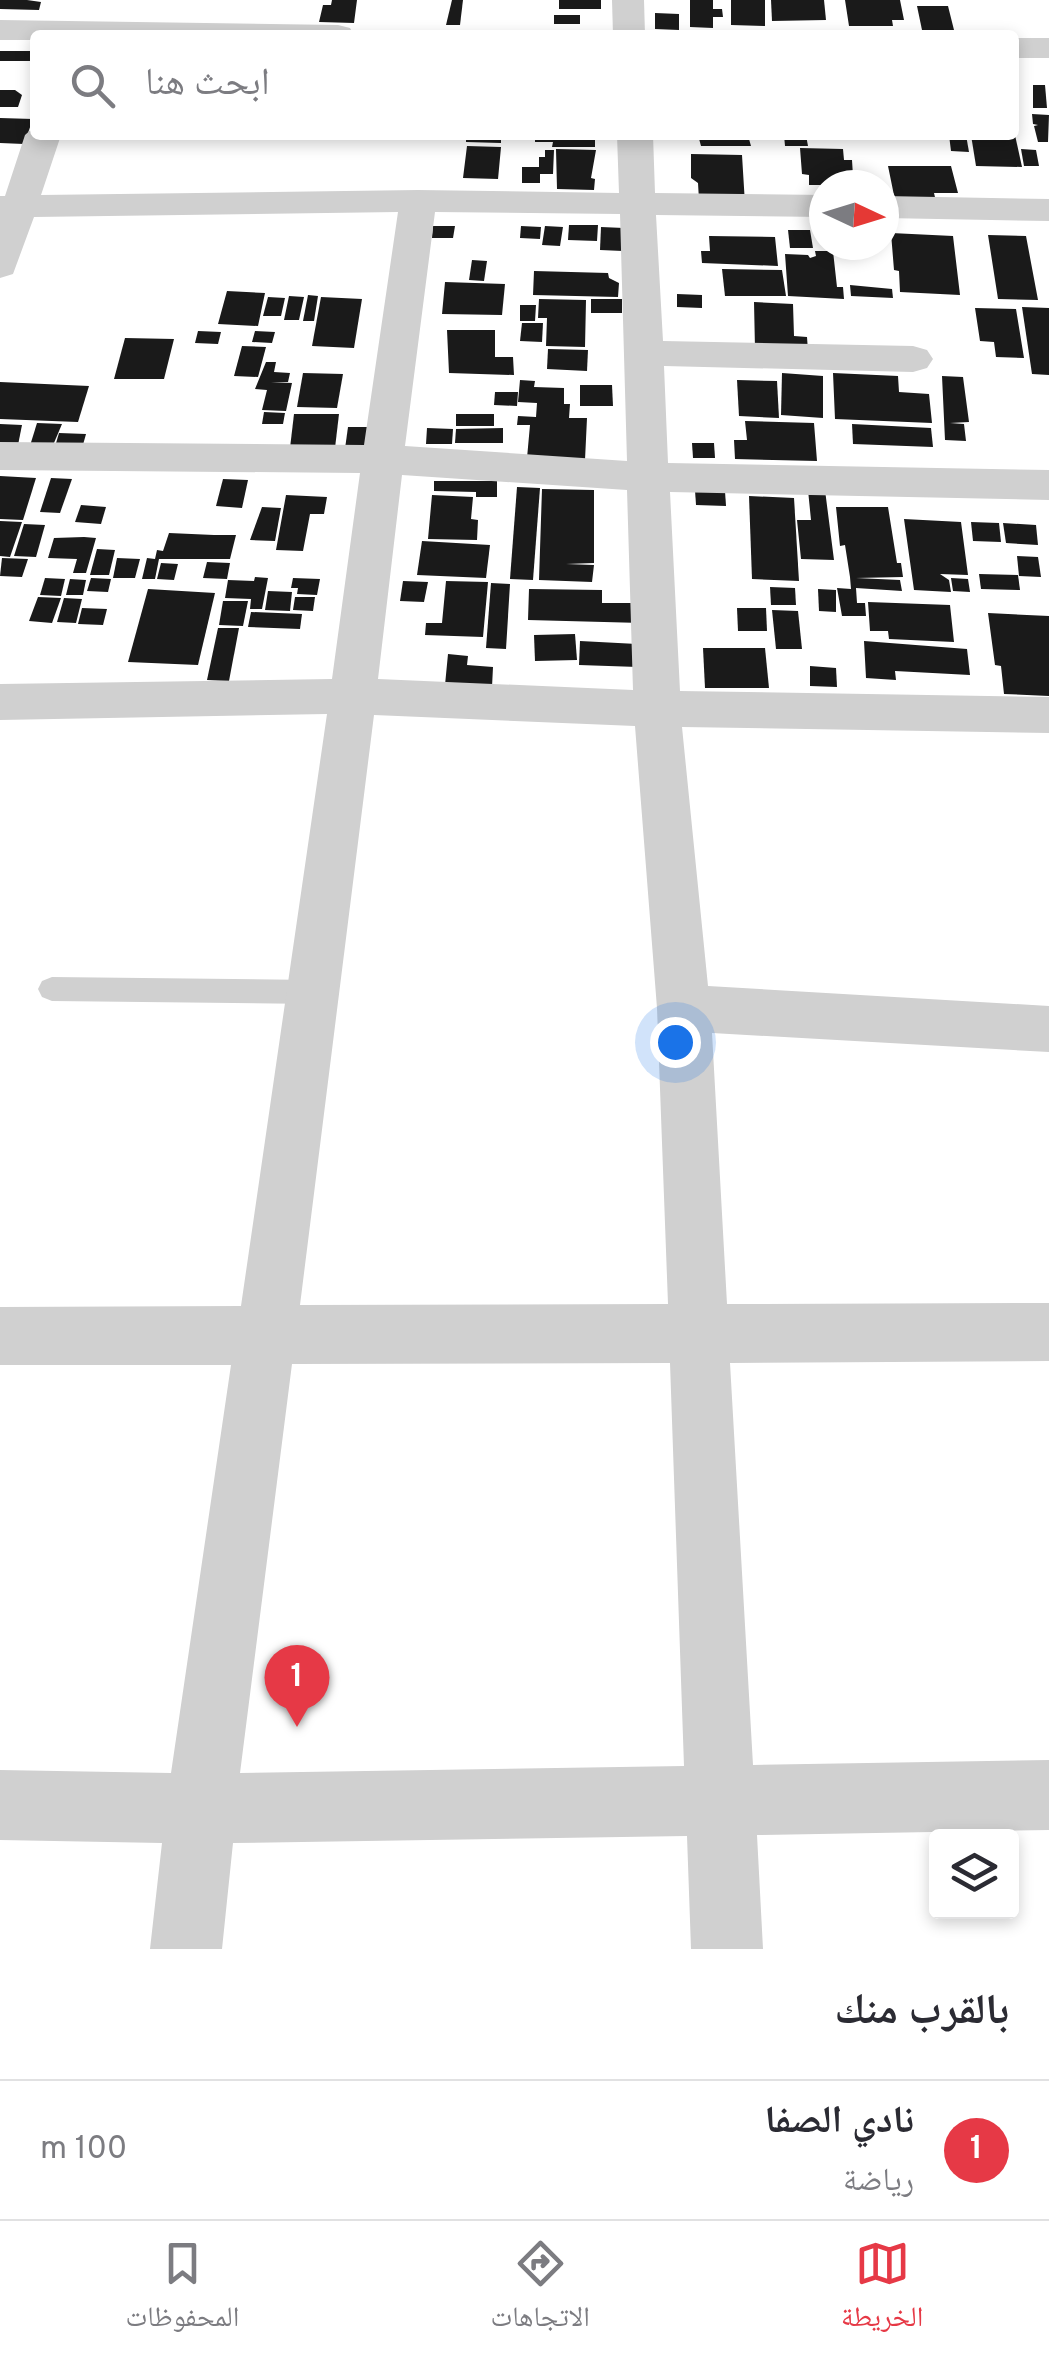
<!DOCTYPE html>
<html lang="ar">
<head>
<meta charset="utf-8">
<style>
	:root { --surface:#fff; --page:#f7f7f7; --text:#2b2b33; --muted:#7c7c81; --line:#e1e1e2; --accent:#e63946 }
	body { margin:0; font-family:Overpass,"Noto Naskh Arabic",sans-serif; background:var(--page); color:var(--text); direction:rtl }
	.controls { position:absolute; right:30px; bottom:30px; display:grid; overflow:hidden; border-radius:10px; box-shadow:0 5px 15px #0003 }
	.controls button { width:90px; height:90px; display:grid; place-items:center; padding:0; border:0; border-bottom:2px solid var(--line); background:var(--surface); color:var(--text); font:50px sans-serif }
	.compass { position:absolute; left:809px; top:170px; width:90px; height:90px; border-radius:50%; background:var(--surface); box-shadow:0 5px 15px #0003; rotate:94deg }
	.you { position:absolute; left:675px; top:1042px; width:35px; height:35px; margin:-25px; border:8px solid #fff; border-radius:50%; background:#1a73e8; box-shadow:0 0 0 15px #1a73e833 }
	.badge { display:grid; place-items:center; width:65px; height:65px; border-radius:50%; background:var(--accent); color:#fff; font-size:32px; font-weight:700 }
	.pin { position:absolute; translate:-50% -82px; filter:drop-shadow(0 2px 5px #0008) }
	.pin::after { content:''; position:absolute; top:52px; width:35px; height:30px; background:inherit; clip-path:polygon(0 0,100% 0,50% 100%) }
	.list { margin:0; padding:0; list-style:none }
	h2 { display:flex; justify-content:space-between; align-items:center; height:130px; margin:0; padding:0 40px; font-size:42px }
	h2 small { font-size:32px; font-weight:400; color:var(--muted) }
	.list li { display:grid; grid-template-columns:65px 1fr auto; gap:30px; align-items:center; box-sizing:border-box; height:140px; padding:0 40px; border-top:2px solid var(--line) }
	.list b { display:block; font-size:38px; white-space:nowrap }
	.list p { margin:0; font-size:32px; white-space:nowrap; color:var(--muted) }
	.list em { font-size:32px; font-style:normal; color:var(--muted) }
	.icon { flex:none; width:55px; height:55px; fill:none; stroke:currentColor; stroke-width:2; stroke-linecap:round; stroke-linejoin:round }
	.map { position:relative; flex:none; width:1049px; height:1949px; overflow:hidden; direction:ltr }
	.search { position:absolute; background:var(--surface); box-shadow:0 5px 15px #0003; left:30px; right:30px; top:30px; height:110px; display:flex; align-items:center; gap:25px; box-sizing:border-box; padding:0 35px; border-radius:10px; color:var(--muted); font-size:38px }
	.sheet { height:270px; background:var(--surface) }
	nav { display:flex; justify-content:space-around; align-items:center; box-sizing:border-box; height:140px; border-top:2px solid var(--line); background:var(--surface); font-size:28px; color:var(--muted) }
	nav a { display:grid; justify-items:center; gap:5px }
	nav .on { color:var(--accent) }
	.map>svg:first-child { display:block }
</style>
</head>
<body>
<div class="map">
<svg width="1049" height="1949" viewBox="0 0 1049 1949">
	<rect width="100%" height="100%" fill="#fff"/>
	<g fill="#1a1a1a">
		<path d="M0 0H27L41 2 39 10 0 9Z"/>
		<path d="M332 0H357L354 23 319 22 323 5H331Z"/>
		<path d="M452 0H463L460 25H446Z"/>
		<rect x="559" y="0" width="42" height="9"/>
		<path d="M690 0H713V9H722L723 17H713V28L690 27Z"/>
		<path d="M731 0H765V26L731 25Z"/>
		<path d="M771 0H824L826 20 772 21Z"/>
		<path d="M845 0H900L904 20H892L893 26H849Z"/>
		<path d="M917 6H948L954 30H922Z"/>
		<path d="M655 13 679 14V30L655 29Z"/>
		<rect x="554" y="15" width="26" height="9"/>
		<rect x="0" y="51" width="35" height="10"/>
		<path d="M1033 85H1045L1047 108H1033Z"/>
		<path d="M0 90H15L22 95 18 107H0Z"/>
		<path d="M1032 114 1049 115 1048 142H1038L1034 126 1038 125 1033 124Z"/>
		<path d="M0 118 33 119 24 144 0 143Z"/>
		<path d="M466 135H501V143L466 142Z"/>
		<path d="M535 135H595V147H552L553 142H535Z"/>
		<path d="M698 135 749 139 751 146H701Z"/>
		<path d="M784 135H806L808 146H785Z"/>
		<path d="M860 135H941L942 140 861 139Z"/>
		<path d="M949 135H966L969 152 951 151Z"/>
		<path d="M971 135H1015L1022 167 976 166Z"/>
		<path d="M467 146 501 147 498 179 463 178Z"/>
		<path d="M800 148 843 149 844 160H852L853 176H844L845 185H809V175L802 174Z"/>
		<path d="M556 149 596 150 591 178 595 179 594 190 557 189Z"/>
		<path d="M1021 149 1036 150 1039 166H1024Z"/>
		<path d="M545 150H554L553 174H540V183H522V167H539V157H545Z"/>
		<path d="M691 154 742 155 745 204 699 200 698 183 691 178Z"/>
		<path d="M888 166H951L958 193H934L938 210H897Z"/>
		<path d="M569 225H598L597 241 568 240Z"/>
		<path d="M433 226H455L453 238H432Z"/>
		<path d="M521 226 541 227 540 239 520 238Z"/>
		<path d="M545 226 563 227 560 246 542 245Z"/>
		<path d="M601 227 624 228 623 251 600 250Z"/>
		<path d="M788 230H810L813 248H790Z"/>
		<path d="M891 233 953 236 960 295 900 292 899 271 894 270Z"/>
		<path d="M988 235 1026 236 1038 300 998 299Z"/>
		<path d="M709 236 775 237 778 266 702 263 701 251H710Z"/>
		<path d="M815 251H833L837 287H843L844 299 788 296 785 254 808 255 810 258 816 256Z"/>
		<path d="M472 260 487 261 484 281 469 280Z"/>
		<path d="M722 269 782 270 786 296H725Z"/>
		<path d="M534 271 608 273 609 278 619 283 618 297 533 295Z"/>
		<path d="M445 282 505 284 502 315 442 314Z"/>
		<path d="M850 285 892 289 893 298 851 296Z"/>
		<path d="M227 291 265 293 258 326 218 324Z"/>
		<path d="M677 294 702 295V308L677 307Z"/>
		<path d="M308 295 318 296 314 321H303Z"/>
		<path d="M289 296 304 297 299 320H284Z"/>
		<path d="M268 297 285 298 281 316H263Z"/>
		<path d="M321 297 362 299 354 348 312 346Z"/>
		<path d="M539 299 586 300 585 347 546 346 547 318H538Z"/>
		<rect x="591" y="299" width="31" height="14"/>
		<path d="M754 302 793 304 794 336 807 337 808 351 755 349Z"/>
		<path d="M520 305H536L535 321H520Z"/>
		<path d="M1022 307 1049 308V375L1032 374Z"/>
		<path d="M975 308 1016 309 1024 358 996 357 994 342 980 341Z"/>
		<path d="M522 323H543L542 342 520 341Z"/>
		<path d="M447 330H495V357H513L514 375 449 373Z"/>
		<path d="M198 331 221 332 218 344 195 343Z"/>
		<path d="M255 331 275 332 272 343 252 342Z"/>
		<path d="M125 338 174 339 164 379H114Z"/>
		<path d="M242 346 266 347 258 377 234 376Z"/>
		<path d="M548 349 588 350 587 371 547 369Z"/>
		<path d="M266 362H276L274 372 290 373 288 382H271L292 383 286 411 262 410 267 390 255 389Z"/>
		<path d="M303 373 343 374 337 408 297 407Z"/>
		<path d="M782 373 823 376V418L781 415Z"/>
		<path d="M833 373 898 376 899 392 929 394 932 423 835 419Z"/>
		<path d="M942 376 963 377 969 422 950 423 964 424 966 441 945 440Z"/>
		<path d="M520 380 535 381 534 387 564 388V404H570L569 418H587L585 460 527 458 530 425H517L518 416 536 417 537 403 518 402Z"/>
		<path d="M737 380 777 381 779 418 739 416Z"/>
		<path d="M0 382 89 386 78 422 0 419Z"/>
		<path d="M580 385H612L613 406H580Z"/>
		<path d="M495 392H518L517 406 494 405Z"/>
		<path d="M264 412 285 413 283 424H262Z"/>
		<path d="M294 414H339L335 448H290Z"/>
		<rect x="456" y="414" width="38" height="12"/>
		<path d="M745 421 814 423 817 461 735 459 734 440H747Z"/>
		<path d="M37 423 62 424 51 450 29 449Z"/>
		<path d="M0 424 22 425 17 450 0 449Z"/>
		<path d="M852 424 931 428 933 447 853 444Z"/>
		<path d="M348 427H379L366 456H344Z"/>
		<path d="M427 428 453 429 452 444H426Z"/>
		<path d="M503 428V443H455L456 429Z"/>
		<path d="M59 433 86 434 81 452 54 450Z"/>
		<path d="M692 443H714L715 458H693Z"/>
		<path d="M0 476 36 478 23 520 0 519Z"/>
		<path d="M51 478 72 479 60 513 40 512Z"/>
		<path d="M223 479 248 480 242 508 216 506Z"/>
		<path d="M434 481H497V497H476V492L434 491Z"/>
		<path d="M517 487 540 488 533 580 510 579Z"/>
		<path d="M542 489 594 490V563L566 564 594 565 592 582 539 580Z"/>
		<path d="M695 490 725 491 726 506 696 505Z"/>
		<path d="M808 490H825L834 560 801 559 797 520H811Z"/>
		<path d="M286 495 327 497 324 514H310L303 551 276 550Z"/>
		<path d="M432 495 473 497 471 519 478 520 477 540 428 539Z"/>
		<path d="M749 496 794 498 799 581 752 579Z"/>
		<path d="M81 505 106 507 101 524 75 522Z"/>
		<path d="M262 507 281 508 275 541 250 540Z"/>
		<path d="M836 507H888L897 563H901L903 577 856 578 900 580 902 591 856 588 857 603H865L866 616H842L837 588 851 589 850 577 845 545 840 546Z"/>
		<path d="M904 519 961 522 968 575 940 574 949 580 951 592 914 590Z"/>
		<path d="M0 521 22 522 10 557 0 556Z"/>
		<path d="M971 522 999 523 1001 542 973 541Z"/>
		<path d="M1003 523 1036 525 1038 545 1006 543Z"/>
		<path d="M24 524 45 525 36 557 14 556Z"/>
		<path d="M169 533 214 535H236L230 559H159L155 579H142L147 558 155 559 157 550 163 551Z"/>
		<path d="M84 537 96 538 86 573H73L77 559 48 558 54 538Z"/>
		<path d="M422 541 490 545 486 578 417 575Z"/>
		<path d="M97 549 115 550 109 575H90Z"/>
		<path d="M1017 556 1038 557 1041 577 1019 576Z"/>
		<path d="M2 558 28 559 22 577 0 576Z"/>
		<path d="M117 558 140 559 135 578H113Z"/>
		<path d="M207 562 230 563 227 579 203 578Z"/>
		<path d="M161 563 178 564 174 580 157 579Z"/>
		<path d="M979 574 1018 575 1020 590 981 589Z"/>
		<path d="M255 577 268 578 262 609H250L251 599 225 598 228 580 254 581Z"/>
		<path d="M45 578 65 579 61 596 40 595Z"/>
		<path d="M91 578 111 579 108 592 87 591Z"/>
		<path d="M293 578 320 579 317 595 297 594 298 588H291Z"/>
		<path d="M951 578 968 579 970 592 953 591Z"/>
		<path d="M70 579 86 580 83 595H66Z"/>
		<path d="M403 581 428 582 424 602 400 601Z"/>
		<path d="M446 581 488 582 483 637 425 635 426 623H442Z"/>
		<path d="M491 583 510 584 506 649 486 648Z"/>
		<path d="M770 587 795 588 796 605H771Z"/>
		<path d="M148 589 215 593 198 665 128 662Z"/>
		<path d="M529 589 602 590V603H642V623L528 620Z"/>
		<path d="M818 589 836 590V612L819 611Z"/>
		<path d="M268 591 292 592 290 611 265 610Z"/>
		<path d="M38 597 61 598 52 623 29 621Z"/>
		<path d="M295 597H315L313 611 293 610Z"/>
		<path d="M64 598 82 599 76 623 57 622Z"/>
		<path d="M223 601H248L243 626 219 625Z"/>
		<path d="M868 602 950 605 954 642 889 639 888 631H870Z"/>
		<path d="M82 608 107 609 103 625 78 624Z"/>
		<path d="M737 608H766L767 631H738Z"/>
		<path d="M772 610 798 611 802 649H776Z"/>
		<path d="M251 612 302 614 300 629 248 627Z"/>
		<path d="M988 613 1049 616V696L1004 694 1001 666 995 665Z"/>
		<path d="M218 628H239L229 681 207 680Z"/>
		<path d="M575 634 577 660 535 661 534 635Z"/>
		<path d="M580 641 637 644 638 667 579 665Z"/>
		<path d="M864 641 967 649 970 675 895 671 896 680 866 678Z"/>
		<path d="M703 648H765L769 688H705Z"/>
		<path d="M448 654 468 656 467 665 493 667 492 687 445 685Z"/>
		<path d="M810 666 836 668 837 687 810 686Z"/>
	</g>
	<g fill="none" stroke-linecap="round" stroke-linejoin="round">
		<path fill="#d0d0d0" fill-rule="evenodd" d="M52 977 315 980 325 984 329 992 325 1000 315 1004 52 1001 42 997 38 989 42 981Z"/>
		<g fill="#d0d0d0" fill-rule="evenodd">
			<path d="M612 0H644L645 35H613Z"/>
			<path d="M0 20 338 25 350 28 354 35H35V40H0Z"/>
			<rect x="1014" y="38" width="35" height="20"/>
			<path d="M35 126V135H61L41 195 418 190 619 193 617 135H653L655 193 824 195V217L656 215 663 341 913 346 927 350 933 359 927 368 913 372 664 366 668 463 1049 470V500L670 492 680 691 1049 697V733L682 727 708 986 1049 1006V1052L712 1033 727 1304 1049 1303V1361L730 1363 753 1765 1049 1760V1830L757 1835 763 1949H691L687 1836 233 1843 222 1949H150L162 1843 0 1840V1770L171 1773 231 1365H0V1307L241 1306 327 714 0 720V684L332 679 360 473 0 470V442L364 445 398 212 34 217 13 274 0 278V196H5L25 135ZM435 212 620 214 627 461 405 446ZM402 475 627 490 633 690 378 679ZM374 715 635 726 657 1008 668 1304 300 1305ZM670 1363 684 1766 240 1773 292 1364Z"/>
			<path d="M884 196 1049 199V221L884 218Z"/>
		</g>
	</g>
</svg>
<div class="controls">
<button><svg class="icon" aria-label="layers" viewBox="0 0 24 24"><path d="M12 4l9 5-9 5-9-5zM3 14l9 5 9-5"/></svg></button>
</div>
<svg class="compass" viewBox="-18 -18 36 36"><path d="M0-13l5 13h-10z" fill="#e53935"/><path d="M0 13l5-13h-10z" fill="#7c7c81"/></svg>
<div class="you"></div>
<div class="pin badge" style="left:297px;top:1727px">1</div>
<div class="search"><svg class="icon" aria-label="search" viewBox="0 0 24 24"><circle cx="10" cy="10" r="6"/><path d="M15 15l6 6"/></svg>ابحث هنا</div>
</div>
<section class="sheet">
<h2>بالقرب منك<small></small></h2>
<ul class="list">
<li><span class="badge">1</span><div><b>نادي الصفا</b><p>رياضة</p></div><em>100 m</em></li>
</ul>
</section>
<nav>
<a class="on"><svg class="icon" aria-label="map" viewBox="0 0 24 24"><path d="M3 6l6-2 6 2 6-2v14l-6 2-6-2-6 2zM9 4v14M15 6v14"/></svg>الخريطة</a>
<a><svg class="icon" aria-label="directions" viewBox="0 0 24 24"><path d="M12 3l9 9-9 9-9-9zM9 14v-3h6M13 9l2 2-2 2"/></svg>الاتجاهات</a>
<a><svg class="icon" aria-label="saved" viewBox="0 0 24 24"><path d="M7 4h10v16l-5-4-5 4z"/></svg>المحفوظات</a>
</nav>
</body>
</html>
